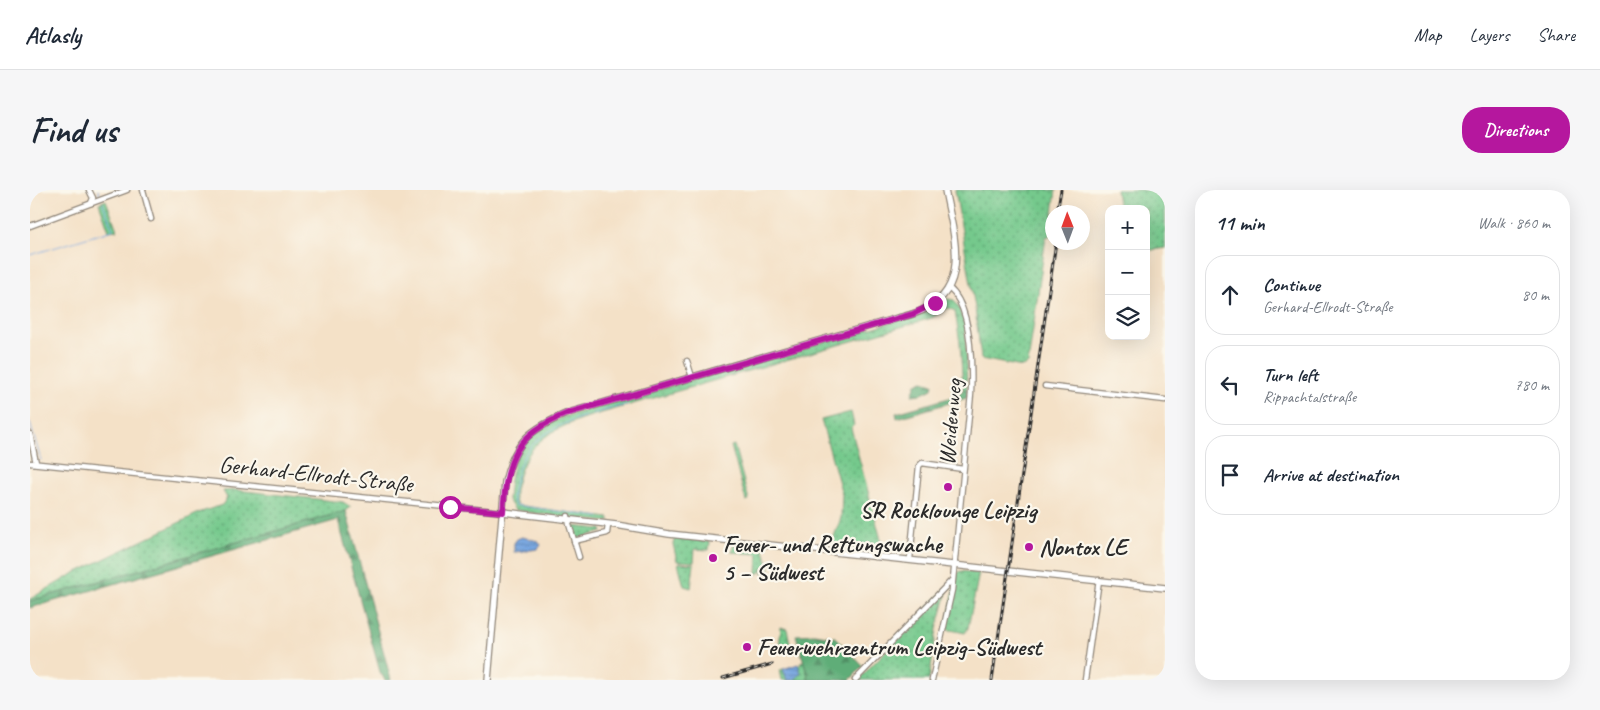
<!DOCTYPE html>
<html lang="en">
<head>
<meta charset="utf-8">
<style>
	:root { --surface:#fff; --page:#f6f6f7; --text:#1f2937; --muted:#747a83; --line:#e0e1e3; --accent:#b5179e }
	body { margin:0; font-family:Caveat,sans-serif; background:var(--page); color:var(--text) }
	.controls { position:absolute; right:15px; top:15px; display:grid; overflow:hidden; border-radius:10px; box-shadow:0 5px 20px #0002 }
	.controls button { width:45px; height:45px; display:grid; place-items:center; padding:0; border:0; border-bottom:1px solid var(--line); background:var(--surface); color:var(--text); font:25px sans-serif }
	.compass { position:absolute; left:1015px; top:15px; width:45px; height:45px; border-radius:50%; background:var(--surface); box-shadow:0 5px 20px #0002; rotate:359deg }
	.stop { position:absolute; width:15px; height:15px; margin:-11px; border:4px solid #b5179e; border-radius:50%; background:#fff }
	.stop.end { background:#b5179e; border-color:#fff; box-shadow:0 1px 5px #0008 }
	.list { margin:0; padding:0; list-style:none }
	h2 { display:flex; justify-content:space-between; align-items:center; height:65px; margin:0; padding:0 20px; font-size:21px }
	h2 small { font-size:16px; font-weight:400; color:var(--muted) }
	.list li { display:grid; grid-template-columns:32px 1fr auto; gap:15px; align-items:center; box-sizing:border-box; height:80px; margin:0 10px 10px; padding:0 10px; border:1px solid var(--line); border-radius:20px }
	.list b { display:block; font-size:19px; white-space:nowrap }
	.list p { margin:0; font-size:16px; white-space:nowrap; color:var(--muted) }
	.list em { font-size:16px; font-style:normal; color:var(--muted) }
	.icon { flex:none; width:28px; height:28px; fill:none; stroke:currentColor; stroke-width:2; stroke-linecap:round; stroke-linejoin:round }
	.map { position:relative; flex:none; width:1135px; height:490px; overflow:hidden; border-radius:20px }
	header { display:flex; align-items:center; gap:30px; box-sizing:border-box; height:70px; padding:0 25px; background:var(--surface); border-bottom:1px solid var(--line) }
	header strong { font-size:24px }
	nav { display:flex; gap:28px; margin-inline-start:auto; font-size:18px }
	.intro { display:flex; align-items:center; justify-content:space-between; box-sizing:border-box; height:120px; padding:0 30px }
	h1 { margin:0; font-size:35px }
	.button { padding:12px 22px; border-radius:20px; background:var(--accent); color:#fff; font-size:18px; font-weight:700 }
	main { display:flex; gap:30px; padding:0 30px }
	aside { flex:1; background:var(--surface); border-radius:20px; box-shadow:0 5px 20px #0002 }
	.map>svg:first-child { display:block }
</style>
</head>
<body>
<header>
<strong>Atlasly</strong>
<nav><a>Map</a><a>Layers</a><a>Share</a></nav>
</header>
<div class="intro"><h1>Find us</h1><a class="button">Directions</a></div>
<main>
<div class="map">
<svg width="1135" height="490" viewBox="0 0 1135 490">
	<defs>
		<pattern id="green-dots" width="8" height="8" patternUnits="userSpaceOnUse" patternTransform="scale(1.25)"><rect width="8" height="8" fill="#74c98c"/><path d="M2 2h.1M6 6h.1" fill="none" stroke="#5fa373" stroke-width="1.8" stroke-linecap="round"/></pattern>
		<pattern id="forest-firs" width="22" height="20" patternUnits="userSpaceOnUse" patternTransform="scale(1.25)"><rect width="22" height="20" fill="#5fad78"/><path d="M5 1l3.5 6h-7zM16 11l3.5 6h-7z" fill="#4f8d63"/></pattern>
		<pattern id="water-rules" width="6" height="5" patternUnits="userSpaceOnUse" patternTransform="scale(1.25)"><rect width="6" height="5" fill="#76a5e0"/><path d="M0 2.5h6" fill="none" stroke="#6187b6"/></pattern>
	</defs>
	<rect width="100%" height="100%" fill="#fbf7ec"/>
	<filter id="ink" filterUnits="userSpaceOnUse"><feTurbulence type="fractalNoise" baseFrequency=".02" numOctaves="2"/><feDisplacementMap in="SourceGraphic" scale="10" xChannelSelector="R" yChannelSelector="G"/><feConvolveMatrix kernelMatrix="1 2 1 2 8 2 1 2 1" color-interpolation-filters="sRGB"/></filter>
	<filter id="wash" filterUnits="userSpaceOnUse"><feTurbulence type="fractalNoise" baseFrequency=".0096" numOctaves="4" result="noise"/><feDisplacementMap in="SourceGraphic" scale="20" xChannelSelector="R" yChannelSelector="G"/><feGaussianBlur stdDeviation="1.12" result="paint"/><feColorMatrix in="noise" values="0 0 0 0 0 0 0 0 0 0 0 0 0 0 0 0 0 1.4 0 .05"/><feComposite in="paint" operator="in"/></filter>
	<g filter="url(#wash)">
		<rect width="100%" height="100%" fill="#f4e1c7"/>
		<g fill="url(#green-dots)" stroke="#507a5c">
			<path d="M925 0H1026L1020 46 1016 47 998 174 992 177 951 169 945 118Z"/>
			<path d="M1086 0H1135V58L1116 61V19H1089Z"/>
			<path d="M76 10 87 40 79 41 69 13Z"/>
			<path d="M918 109 924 110 929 118 932 128 935 124 937 200 933 199 930 153 925 121 918 118 902 128 551 229C517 242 497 254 487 292 485 299 483 308 487 315L579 328V332L531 327 485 320 478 310C481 263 491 249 533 227L897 122Z"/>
			<path d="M821 222 824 235 821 238 854 361 803 356V349L811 328 812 304 791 230Z"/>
			<path d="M704 255 719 310 716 311 701 256Z"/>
			<path d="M206 300 313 312 321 317 316 321 0 411V409L43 384 171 322 192 315 197 308 193 301Z"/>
			<path d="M541 336 572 339V342L545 349Z"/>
			<path d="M645 348 680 352 679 360 665 359 664 372 647 371 643 354Z"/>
			<path d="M705 354 733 357 740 380 738 383H733V378H732L731 382 727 384 728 364 702 362 703 357Z"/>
			<path d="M648 373 664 374 661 398 654 396Z"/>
			<path d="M930 381 949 383 938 438 935 443 916 439 927 384Z"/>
			<path d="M919 395 907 439 899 490H828Z"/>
			<path d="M751 437 757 439 760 453 757 458 749 457Z"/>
			<path d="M774 471 779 490H752L750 480 771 474 770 472Z"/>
		</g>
		<g fill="url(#forest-firs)" stroke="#456c52">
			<path d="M893 191 903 194 902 199 892 204 882 205 886 194Z"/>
			<path d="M933 199 937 200V208L867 228 866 223 926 206 931 203Z"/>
			<path d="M316 321 361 490H355L350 482 308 330 0 418V411Z"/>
			<path d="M784 444 805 447 833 476 820 490H779L766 445Z"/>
		</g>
		<g fill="url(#water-rules)" stroke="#506886">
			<path d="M492 347 508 351 511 355 508 359 486 362H484V353L487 349Z"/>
			<path d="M768 474 771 483 764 490H757L753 479Z"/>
		</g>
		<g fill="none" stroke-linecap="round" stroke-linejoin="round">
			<g stroke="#76a5e0" stroke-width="1">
				<path d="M68 0 70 7"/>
				<path d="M0 65 83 40 73 13"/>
				<path d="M0 233 11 270"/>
				<path d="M570 327 485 315C480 307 484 296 486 288 496 235 554 227 598 214"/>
			</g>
		</g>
	</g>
	<g filter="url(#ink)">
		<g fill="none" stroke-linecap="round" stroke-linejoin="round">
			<defs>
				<g id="minor">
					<path d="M59 0 63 8 61 13"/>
					<path d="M113 0 121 29"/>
					<path d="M0 36 97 0"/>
					<path d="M657 171 662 187"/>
					<path d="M1015 196 1135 210"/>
					<path d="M0 244 6 273"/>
					<path d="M0 273 473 322"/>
					<path d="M538 326 539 334 549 367"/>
					<path d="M544 351 577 343 578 335"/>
					<path d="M880 369 889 276 892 273 933 279"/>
					<path d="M825 490 922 390"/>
					<path d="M902 490 922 400 941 204C942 176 942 117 919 98"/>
					<path d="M1055 490 1069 390"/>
				</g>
				<g id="major">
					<path d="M473 322 586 335 639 344 1135 398"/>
					<path d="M458 490 475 292C485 251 500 239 538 223L864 129C875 126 887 124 897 118 942 95 922 39 915 0"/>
				</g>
			</defs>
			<use href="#minor" stroke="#908679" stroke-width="7"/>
			<use href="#major" stroke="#908679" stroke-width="8"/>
			<use href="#minor" stroke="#fff" stroke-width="4.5"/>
			<use href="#major" stroke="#fff" stroke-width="5.5"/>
			<defs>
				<g id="rail">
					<path d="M1027 22 1031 0"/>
					<path d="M693 488 742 474"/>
					<path d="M962 490 1026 52"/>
				</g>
			</defs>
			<use href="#rail" stroke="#2b2b2b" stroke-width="3"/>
			<use href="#rail" stroke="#fbf7ec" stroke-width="1" stroke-dasharray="4" stroke-linecap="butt"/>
		</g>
	</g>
	<g fill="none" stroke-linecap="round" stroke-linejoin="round" filter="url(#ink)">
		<path stroke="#b5179e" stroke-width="6" d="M420 317 473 322C477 267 485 245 538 223L883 124 905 113"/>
	</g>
	<g fill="#b5179e" stroke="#fbf7ec" stroke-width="2">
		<circle cx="918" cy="297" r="5"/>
		<circle cx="999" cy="357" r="5"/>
		<circle cx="683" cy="368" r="5"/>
		<circle cx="717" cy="457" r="5"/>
	</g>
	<g text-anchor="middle" stroke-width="4.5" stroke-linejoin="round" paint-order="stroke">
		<g font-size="24" fill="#2b2b2b" stroke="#fbf7ec">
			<text transform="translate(920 232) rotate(-85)" y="8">Weidenweg</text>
			<text transform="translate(286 284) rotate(6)" y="8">Gerhard-Ellrodt-Straße</text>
		</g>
		<g font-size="24" font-weight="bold" fill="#2b2b2b" stroke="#fbf7ec" text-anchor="start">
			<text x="918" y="328" text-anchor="middle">SR Rocklounge Leipzig</text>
			<text x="693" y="362">Feuer- und Rettungswache<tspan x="693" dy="28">5 – Südwest</tspan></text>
			<text x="1009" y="365">Nontox LE</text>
			<text x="727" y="465">Feuerwehrzentrum Leipzig-Südwest</text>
		</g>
	</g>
</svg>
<div class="controls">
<button>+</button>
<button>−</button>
<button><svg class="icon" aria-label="layers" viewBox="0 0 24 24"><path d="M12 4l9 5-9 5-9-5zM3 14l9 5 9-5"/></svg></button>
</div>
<svg class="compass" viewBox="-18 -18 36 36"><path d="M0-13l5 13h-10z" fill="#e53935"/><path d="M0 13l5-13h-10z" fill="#747a83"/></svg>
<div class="stop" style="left:420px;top:317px"></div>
<div class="stop end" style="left:905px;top:113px"></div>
</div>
<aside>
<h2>11 min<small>Walk · 860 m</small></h2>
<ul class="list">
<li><svg class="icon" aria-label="ahead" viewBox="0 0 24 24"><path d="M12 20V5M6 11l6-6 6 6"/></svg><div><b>Continue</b><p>Gerhard-Ellrodt-Straße</p></div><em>80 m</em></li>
<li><svg class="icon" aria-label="left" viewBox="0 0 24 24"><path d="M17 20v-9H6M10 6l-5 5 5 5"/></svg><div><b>Turn left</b><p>Rippachtalstraße</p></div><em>780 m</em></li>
<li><svg class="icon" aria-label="arrive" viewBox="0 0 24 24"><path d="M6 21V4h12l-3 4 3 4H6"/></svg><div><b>Arrive at destination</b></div></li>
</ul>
</aside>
</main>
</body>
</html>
